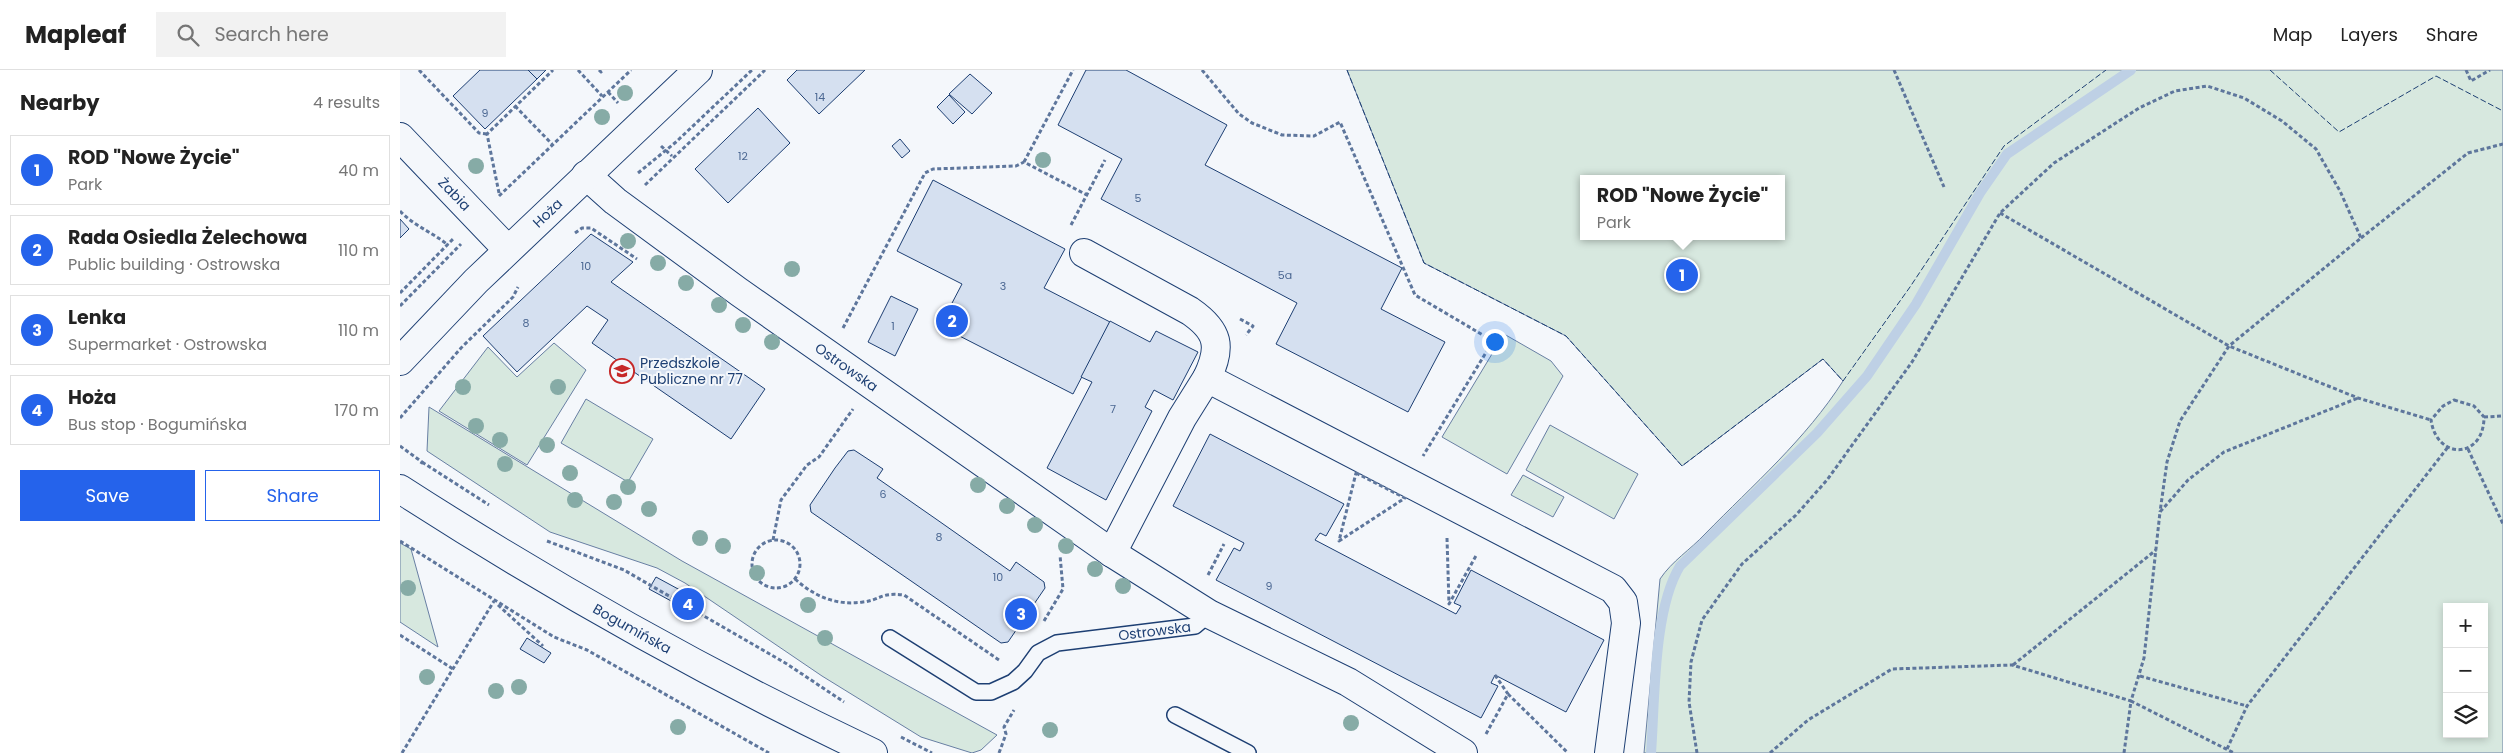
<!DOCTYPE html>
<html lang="en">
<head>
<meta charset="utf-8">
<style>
	:root { --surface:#fff; --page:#f2f2f2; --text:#222; --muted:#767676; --line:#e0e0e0; --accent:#2563eb }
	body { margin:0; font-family:Poppins,sans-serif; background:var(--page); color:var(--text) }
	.controls { position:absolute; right:15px; bottom:15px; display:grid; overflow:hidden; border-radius:0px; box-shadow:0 2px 8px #0003 }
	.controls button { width:45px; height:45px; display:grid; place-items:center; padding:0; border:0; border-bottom:1px solid var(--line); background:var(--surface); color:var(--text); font:25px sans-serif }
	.you { position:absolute; left:1094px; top:271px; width:18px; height:18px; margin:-12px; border:4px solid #fff; border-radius:50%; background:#1a73e8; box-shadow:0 0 0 8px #1a73e833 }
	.badge { display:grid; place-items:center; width:32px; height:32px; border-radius:50%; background:var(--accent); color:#fff; font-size:16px; font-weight:700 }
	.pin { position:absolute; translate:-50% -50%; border:2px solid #fff; box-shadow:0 1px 5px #0006 }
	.popup { position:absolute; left:1180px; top:105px; width:205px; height:65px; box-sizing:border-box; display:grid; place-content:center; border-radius:0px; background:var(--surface); filter:drop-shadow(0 1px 4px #0005); font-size:16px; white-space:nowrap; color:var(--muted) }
	.popup b { font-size:19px; color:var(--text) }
	.popup::after { content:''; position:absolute; left:50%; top:100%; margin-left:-10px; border:10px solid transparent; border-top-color:var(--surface) }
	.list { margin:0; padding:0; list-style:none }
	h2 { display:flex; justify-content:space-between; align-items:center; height:65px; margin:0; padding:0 20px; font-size:21px }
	h2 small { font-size:16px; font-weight:400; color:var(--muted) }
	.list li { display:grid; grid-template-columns:32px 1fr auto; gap:15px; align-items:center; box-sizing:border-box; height:70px; margin:0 10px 10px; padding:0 10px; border:1px solid var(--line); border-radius:0px }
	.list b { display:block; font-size:19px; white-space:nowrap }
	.list p { margin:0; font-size:16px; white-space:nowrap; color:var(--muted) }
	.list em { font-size:16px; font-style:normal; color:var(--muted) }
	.actions { display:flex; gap:10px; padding:15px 20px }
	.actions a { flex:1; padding:11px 0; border:1px solid var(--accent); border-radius:0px; text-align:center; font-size:18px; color:var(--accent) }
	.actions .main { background:var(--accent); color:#fff }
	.icon { flex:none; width:28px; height:28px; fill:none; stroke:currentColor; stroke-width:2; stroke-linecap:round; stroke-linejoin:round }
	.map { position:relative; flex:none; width:2103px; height:683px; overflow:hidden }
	header { display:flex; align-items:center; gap:30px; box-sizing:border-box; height:70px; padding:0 25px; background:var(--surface); border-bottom:1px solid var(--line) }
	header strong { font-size:24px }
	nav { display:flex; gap:28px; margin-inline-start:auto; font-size:18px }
	.search { width:350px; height:45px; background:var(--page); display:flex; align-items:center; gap:12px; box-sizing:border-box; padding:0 18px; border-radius:0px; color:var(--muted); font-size:19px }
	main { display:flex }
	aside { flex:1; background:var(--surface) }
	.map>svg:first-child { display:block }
</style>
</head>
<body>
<header>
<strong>Mapleaf</strong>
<div class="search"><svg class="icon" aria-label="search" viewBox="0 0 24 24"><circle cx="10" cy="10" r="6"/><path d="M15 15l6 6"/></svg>Search here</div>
<nav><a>Map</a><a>Layers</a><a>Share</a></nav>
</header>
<main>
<aside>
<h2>Nearby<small>4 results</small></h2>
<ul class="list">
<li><span class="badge">1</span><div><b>ROD &quot;Nowe Życie&quot;</b><p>Park</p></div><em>40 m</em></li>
<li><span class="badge">2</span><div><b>Rada Osiedla Żelechowa</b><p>Public building · Ostrowska</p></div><em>110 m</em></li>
<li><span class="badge">3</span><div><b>Lenka</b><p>Supermarket · Ostrowska</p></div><em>110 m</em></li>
<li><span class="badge">4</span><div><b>Hoża</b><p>Bus stop · Bogumińska</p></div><em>170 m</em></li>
</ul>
<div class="actions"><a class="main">Save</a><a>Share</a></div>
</aside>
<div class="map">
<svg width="2103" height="683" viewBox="0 0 2103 683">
	<rect width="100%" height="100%" fill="#f4f7fb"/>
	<g fill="#d7e8df" stroke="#687fa3" fill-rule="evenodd">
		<path d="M947 0H2103V683H1244L1260 509C1272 491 1290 480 1305 464 1353 415 1406 369 1443 311L1423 289 1282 396 1166 266 1024 193ZM1183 109H1381V166H1183ZM2047 537H2084V664H2047Z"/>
		<path d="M1104 264 1151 291 1163 306 1107 404 1042 367Z"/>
		<path d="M154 273 186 300 127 395 39 341 88 277 117 307Z"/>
		<path d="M186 329 253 369 228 412 161 373Z"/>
		<path d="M29 337 282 491 597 665 581 680 572 683 521 667 422 606 285 513 257 498 150 462 27 381Z"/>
		<path d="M1150 355 1238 404 1214 449 1126 400Z"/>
		<path d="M1123 405 1164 427 1153 447 1111 425Z"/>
		<path d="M0 473 11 479 38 577 0 552Z"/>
	</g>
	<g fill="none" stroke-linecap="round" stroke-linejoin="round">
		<path stroke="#bed0e5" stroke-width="10" d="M1251 683C1255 631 1253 540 1280 496L1417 363 1467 306 1516 234 1580 123 1607 84 1731 0"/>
	</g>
	<g fill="#d5e0f0" stroke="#1d3f73">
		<path d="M80 0H128L137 9 85 59 53 26Z"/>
		<path d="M128 0H146L137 9Z"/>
		<path d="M397 0H465L419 44 387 10Z"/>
		<path d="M686 0H726L827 55 805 95 1002 198 981 239 1045 272 1008 342 876 274 897 233 701 129 722 89 658 55Z"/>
		<path d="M570 4 592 23 572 44 549 24Z"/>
		<path d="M549 25 565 42 553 54 537 37Z"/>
		<path d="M358 38 390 73 328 133 295 99Z"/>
		<path d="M500 69 510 81 502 88 492 76Z"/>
		<path d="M533 110 665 179 644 218 710 252 673 324 540 256 562 214 497 181Z"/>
		<path d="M0 149 9 159 0 168Z"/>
		<path d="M191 164 233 192 211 212 365 319 331 369 192 273 208 250 187 236 117 302 83 266Z"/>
		<path d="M491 226 518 239 495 286 468 272Z"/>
		<path d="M710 251 750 272 756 261 798 282 773 330 754 320 745 337 752 341 706 430 647 398 692 312 681 307Z"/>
		<path d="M810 364 944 434 926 466 920 463 915 470 1056 544 1061 536 1054 533 1071 500 1204 570 1166 642 1095 605 1091 613 1098 616 1081 648 816 510 834 478 840 481 844 473 773 436Z"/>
		<path d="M454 380 483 399 477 408 536 449 610 501 616 492 644 512 645 518 608 572 601 573 411 442 410 435 435 398 448 381Z"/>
		<path d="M256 507 280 520 273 532 249 519Z"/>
		<path d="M127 568 151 583 144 593 120 579Z"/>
	</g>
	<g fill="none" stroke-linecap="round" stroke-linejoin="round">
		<defs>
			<g id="service">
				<path id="s1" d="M490 568 576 622H591L613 612 625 601 638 583 657 573 795 556 809 544"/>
				<path d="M775 645 848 683"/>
			</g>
			<g id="minor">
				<path id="s2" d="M0 67 108 180"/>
				<path id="s3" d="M186 105 215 131 339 222 712 483 809 544 948 612 1063 683"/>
				<path d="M684 183 790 241C819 261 822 277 807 308L1213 519 1223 532 1226 553 1209 683"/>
				<path d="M712 483 782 348 807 308"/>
			</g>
			<g id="tertiary">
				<path id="s4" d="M0 291 76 211 298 0"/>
				<path id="s5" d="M0 419C152 517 310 606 473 683"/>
			</g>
		</defs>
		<use href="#service" stroke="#1d3f73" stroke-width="18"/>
		<use href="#minor" stroke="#1d3f73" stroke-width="30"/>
		<use href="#tertiary" stroke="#1d3f73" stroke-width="30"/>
		<g stroke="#5e769c" stroke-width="3" stroke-dasharray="4 2.5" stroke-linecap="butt">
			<path d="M19 0 79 63 87 64"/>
			<path d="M178 0 202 26"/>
			<path d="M199 0 201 2 203 0"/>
			<path d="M802 0 839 44 852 53 882 65 914 66 940 52 1015 225 1093 271 1023 386"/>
			<path d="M1494 0 1544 117"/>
			<path d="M2066 0 2071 11 2090 0"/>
			<path d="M208 22 218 33"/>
			<path d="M115 36 152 74"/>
			<path d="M261 76 272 86"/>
			<path d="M624 92 673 0"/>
			<path d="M238 103 276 72 352 0"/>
			<path d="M245 115 365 0"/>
			<path d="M99 123 87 64 153 0"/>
			<path d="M99 126 231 0"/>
			<path d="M0 141C14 156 32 162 48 175"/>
			<path d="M1600 143 1829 276 1958 328 2031 350"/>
			<path d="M671 155 705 90"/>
			<path d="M175 163 182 158H191L237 189"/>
			<path d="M1961 168 2068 83 2103 74"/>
			<path d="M0 223 53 169"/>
			<path d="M0 236 61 174"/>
			<path d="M840 249 853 256 846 265"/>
			<path d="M443 258 525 103 533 99 616 96 624 92 687 125"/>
			<path d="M2054 330 2074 336 2084 347C2084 389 2037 391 2031 350L2043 336Z"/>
			<path d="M2084 347 2103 346"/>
			<path d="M0 348 61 278 113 227 118 217"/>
			<path d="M0 376 22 392 21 394"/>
			<path d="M2068 379 2103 454"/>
			<path d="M22 392 89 435"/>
			<path d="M956 403 1005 428 939 471Z"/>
			<path d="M1047 468 1049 534 1077 484"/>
			<circle cx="376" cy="494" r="24"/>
			<path d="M373 470 381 430 407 395 419 387 453 339"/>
			<path d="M0 471 154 567 187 580 369 683"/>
			<path d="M147 471 224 500 387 594 444 632"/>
			<path d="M808 505 824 474"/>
			<path d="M395 509C414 526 436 536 463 532 481 530 480 522 504 525L599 590"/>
			<path d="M98 535 143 576"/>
			<path d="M644 551 663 519 660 485"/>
			<path d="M0 565 53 599"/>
			<path d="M1613 595 1756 480"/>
			<path d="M1095 605 1108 624"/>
			<path d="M1740 606 1847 636"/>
			<path d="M1086 664 1108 624 1168 683"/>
			<path d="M501 667 532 683"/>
			<path d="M1827 679 1847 636 2048 377"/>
			<path d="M2 683 94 531"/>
			<path d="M599 683 606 664 604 657 614 640"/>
			<path d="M1297 683 1289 632 1291 592 1302 550 1342 494 1396 445 1427 410 1512 292 1600 143 1654 93 1739 38 1775 21 1807 16 1844 28 1882 51 1916 79 1940 121 1961 168 1829 276 1780 351 1767 392 1760 442"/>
			<path d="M1370 683 1408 650 1492 599 1612 595 1731 631 1744 588 1760 442 1788 410 1824 382 1958 328"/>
			<path d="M1724 683 1731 631 1834 683"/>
		</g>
		<use href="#service" stroke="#f4f7fb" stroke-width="15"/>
		<use href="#minor" stroke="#f4f7fb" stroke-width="28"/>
		<use href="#tertiary" stroke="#f4f7fb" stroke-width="28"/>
		<g stroke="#1d3f73" stroke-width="1" stroke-dasharray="6 2.5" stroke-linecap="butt">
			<path d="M947 0 1024 193 1166 266 1282 396 1423 289 1443 311 1510 217 1604 76 1706 0"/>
			<path d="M1870 0 1939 62 2036 6 2103 41"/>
		</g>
	</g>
	<g fill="#86aba6">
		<circle cx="225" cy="23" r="8"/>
		<circle cx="202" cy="47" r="8"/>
		<circle cx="643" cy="90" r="8"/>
		<circle cx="76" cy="96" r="8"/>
		<circle cx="228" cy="171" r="8"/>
		<circle cx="258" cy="193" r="8"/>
		<circle cx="392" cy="199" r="8"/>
		<circle cx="286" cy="213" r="8"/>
		<circle cx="319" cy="235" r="8"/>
		<circle cx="343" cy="255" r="8"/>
		<circle cx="372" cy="272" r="8"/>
		<circle cx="63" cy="317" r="8"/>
		<circle cx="158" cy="317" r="8"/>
		<circle cx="76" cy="356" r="8"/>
		<circle cx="100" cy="370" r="8"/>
		<circle cx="147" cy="375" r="8"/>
		<circle cx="105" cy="394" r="8"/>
		<circle cx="170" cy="403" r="8"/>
		<circle cx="578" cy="415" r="8"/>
		<circle cx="228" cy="417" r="8"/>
		<circle cx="175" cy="430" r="8"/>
		<circle cx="214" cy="432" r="8"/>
		<circle cx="607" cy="436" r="8"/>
		<circle cx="249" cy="439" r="8"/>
		<circle cx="635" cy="455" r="8"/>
		<circle cx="300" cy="468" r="8"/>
		<circle cx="323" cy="476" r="8"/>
		<circle cx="666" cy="476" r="8"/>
		<circle cx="695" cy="499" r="8"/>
		<circle cx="357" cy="503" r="8"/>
		<circle cx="723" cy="516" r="8"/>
		<circle cx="8" cy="518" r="8"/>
		<circle cx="408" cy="535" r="8"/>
		<circle cx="425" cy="568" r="8"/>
		<circle cx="27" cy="607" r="8"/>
		<circle cx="119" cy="617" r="8"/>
		<circle cx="96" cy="621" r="8"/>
		<circle cx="951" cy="653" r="8"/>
		<circle cx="278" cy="657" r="8"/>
		<circle cx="650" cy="660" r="8"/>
	</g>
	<defs>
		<symbol id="school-ring" viewBox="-11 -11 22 22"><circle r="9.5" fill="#f4f7fb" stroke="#c62828" stroke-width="1.5"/><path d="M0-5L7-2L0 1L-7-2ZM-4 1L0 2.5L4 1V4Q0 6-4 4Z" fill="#c62828"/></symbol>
	</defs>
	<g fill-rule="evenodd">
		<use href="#school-ring" x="208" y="287" width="28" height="28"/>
	</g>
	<g text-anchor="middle" stroke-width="4" stroke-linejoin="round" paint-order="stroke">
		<g font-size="11" fill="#4b6792">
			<text x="420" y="31">14</text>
			<text x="85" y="47">9</text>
			<text x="343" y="90">12</text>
			<text x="738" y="132">5</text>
			<text x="186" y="200">10</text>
			<text x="885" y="209">5a</text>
			<text x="603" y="220">3</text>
			<text x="126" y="257">8</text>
			<text x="493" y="260">1</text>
			<text x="713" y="343">7</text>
			<text x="483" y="428">6</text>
			<text x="539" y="471">8</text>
			<text x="598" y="511">10</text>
			<text x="869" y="520">9</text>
		</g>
		<g font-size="14" fill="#1d3f73" stroke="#f4f7fb">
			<text dy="5" stroke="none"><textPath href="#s2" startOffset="79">Żabia</textPath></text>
			<text dy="5" stroke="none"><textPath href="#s4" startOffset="209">Hoża</textPath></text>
			<text dy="5" stroke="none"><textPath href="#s3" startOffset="324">Ostrowska</textPath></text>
			<text dy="5" stroke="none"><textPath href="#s5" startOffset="271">Bogumińska</textPath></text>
			<text dy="5" stroke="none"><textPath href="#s1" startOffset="299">Ostrowska</textPath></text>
		</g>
		<g font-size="14" fill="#1d3f73" stroke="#f4f7fb" text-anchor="start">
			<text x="240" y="298">Przedszkole<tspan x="240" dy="16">Publiczne nr 77</tspan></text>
		</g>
	</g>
</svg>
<div class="controls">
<button>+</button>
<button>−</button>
<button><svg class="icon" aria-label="layers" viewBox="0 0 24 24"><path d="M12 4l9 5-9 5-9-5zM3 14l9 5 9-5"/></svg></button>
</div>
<div class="you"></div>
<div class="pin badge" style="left:1282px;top:205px">1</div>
<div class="popup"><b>ROD &quot;Nowe Życie&quot;</b>Park</div>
<div class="pin badge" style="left:552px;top:251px">2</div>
<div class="pin badge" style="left:621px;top:544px">3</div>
<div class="pin badge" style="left:288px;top:534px">4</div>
</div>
</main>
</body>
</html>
